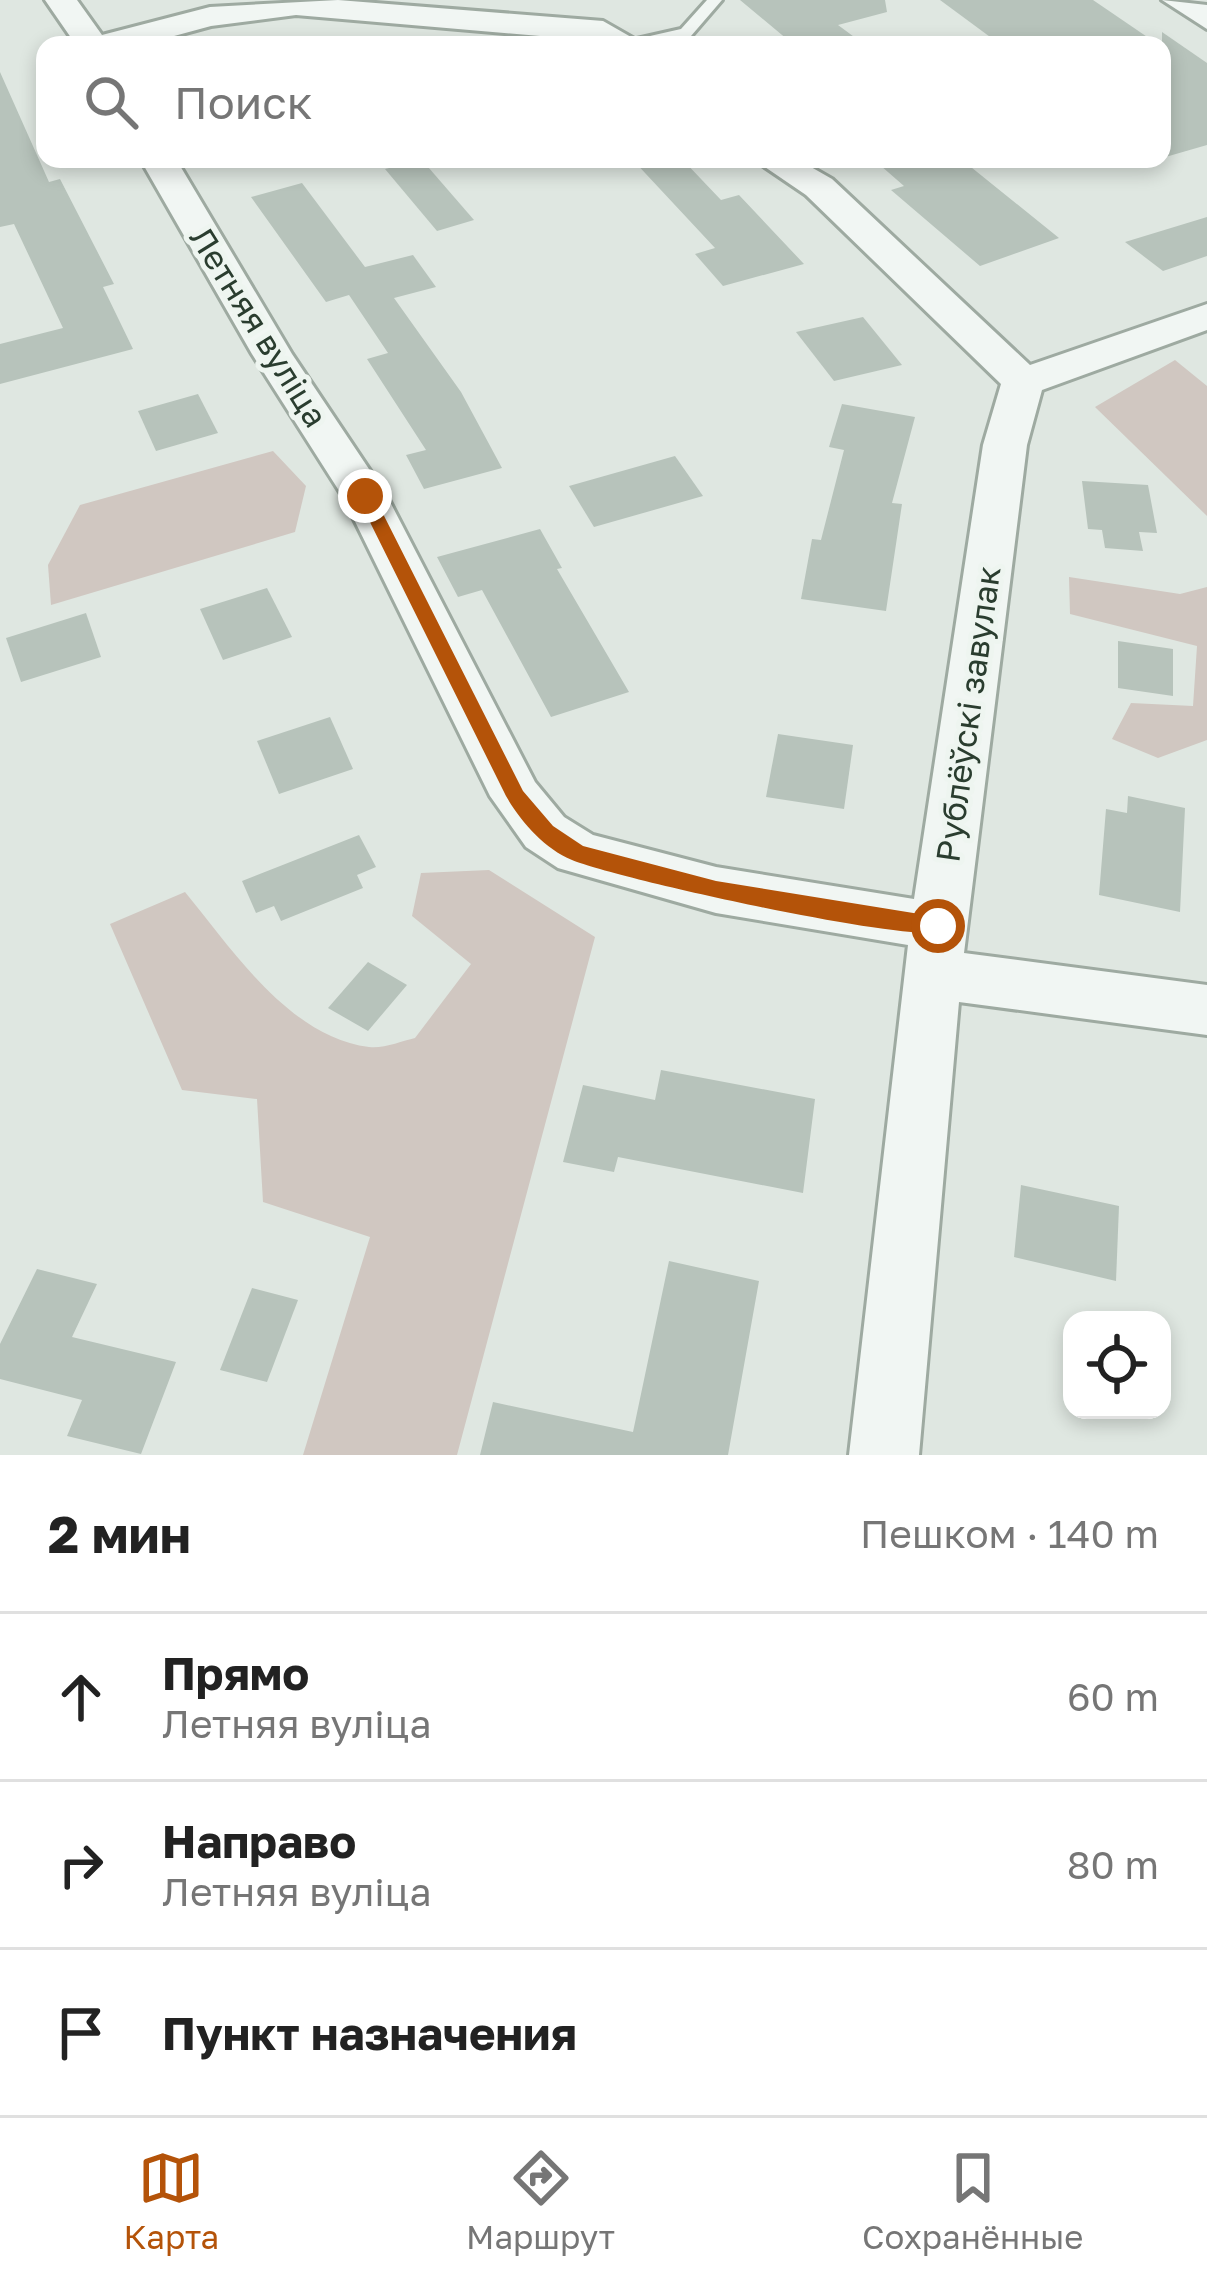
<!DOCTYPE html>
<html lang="ru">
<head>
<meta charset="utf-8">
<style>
	:root { --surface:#fff; --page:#f2f2f2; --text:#222; --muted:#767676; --line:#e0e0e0; --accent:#b45309 }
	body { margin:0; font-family:"Golos Text",sans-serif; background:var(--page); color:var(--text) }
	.controls { position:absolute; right:36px; bottom:36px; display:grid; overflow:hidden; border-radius:24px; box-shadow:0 6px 18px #0003 }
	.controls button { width:108px; height:108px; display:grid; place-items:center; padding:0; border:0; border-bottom:3px solid var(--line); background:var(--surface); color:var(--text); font:60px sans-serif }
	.stop { position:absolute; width:36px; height:36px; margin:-27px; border:9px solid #b45309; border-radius:50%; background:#fff }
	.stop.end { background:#b45309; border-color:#fff; box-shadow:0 3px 12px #0008 }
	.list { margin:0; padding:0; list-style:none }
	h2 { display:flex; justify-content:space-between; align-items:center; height:156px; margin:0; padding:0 48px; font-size:51px }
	h2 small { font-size:39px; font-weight:400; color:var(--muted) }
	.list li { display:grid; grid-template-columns:78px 1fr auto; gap:36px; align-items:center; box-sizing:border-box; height:168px; padding:0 48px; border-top:3px solid var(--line) }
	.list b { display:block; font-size:45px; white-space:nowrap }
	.list p { margin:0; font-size:39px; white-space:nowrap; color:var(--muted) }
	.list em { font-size:39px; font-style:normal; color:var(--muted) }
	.icon { flex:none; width:66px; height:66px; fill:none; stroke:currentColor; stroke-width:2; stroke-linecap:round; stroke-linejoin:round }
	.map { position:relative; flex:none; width:1207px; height:1455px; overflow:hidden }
	.search { position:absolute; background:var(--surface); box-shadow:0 6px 18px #0003; left:36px; right:36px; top:36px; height:132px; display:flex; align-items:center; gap:30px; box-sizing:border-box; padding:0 42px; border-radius:24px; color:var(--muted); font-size:45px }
	.sheet { height:660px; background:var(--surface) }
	nav { display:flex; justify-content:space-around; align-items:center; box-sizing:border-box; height:168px; border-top:3px solid var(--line); background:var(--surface); font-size:33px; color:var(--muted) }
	nav a { display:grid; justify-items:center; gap:6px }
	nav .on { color:var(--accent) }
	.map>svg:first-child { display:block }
</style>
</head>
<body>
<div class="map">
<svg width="1207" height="1455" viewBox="0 0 1207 1455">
	<rect width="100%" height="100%" fill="#dfe7e1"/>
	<g fill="#d0c7c1">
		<path d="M1175 360 1207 386V516L1095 407Z"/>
		<path d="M273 451 306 486 295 532 51 605 48 565 80 505Z"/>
		<path d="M1069 577 1180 594 1207 587V740L1158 758 1112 739 1131 703 1193 706 1197 646 1070 614Z"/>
		<path d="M489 870 595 937 457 1455H303L370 1237 263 1202 257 1099 182 1090 110 924 185 892C232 949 289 1037 369 1047 383 1049 402 1041 415 1038L471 964 412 916 421 873Z"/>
	</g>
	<g fill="#b7c3bb">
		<path d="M740 0H885L887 12 838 25 865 45H794Z"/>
		<path d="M940 0H1093L1159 45H1001Z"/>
		<path d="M1162 32 1207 63V145L1162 158Z"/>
		<path d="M0 72 49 182 60 179 114 284 103 287 133 349 0 384V344L63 328 14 224 0 227Z"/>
		<path d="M632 159H682L721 200 739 195 804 264 723 286 695 254 715 248Z"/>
		<path d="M873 159H961L1059 238 980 266 891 190 904 186Z"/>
		<path d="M422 160 474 220 437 231 385 169Z"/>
		<path d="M302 183 365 267 413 255 436 287 394 298 461 392 502 468 424 489 406 455 426 450 367 359 388 353 349 295 326 302 251 197Z"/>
		<path d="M1207 217V256L1163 271 1125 242Z"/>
		<path d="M863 317 902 365 834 381 796 332Z"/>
		<path d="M198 394 218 433 156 451 138 411Z"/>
		<path d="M842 404 915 417 892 503 902 504 886 611 801 599 812 539 821 540 844 450 829 447Z"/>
		<path d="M675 456 703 496 594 527 569 486Z"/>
		<path d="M1082 481 1148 485 1157 533 1139 532 1143 551 1105 548 1102 530 1088 529Z"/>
		<path d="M540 529 562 568 557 569 629 692 551 717 482 590 458 597 437 557Z"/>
		<path d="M267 588 292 637 223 660 200 609Z"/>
		<path d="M86 613 101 657 21 682 6 638Z"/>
		<path d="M1118 641 1173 649V696L1118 688Z"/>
		<path d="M330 717 353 769 279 794 257 741Z"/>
		<path d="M778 734 853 745 844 809 766 797Z"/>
		<path d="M1128 796 1185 808 1180 912 1099 895 1106 809 1127 813Z"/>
		<path d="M359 835 376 867 357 875 363 888 281 921 274 906 256 913 242 881Z"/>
		<path d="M368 962 407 985 368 1031 328 1008Z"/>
		<path d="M661 1070 815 1099 803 1193 618 1157 614 1172 563 1162 583 1085 655 1100Z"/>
		<path d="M1021 1185 1119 1206 1116 1281 1014 1257Z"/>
		<path d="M669 1261 759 1281 728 1455H480L493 1402 633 1432Z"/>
		<path d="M37 1269 97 1284 72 1337 176 1362 141 1454 67 1436 82 1400 0 1379V1344Z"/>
		<path d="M252 1288 298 1300 267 1382 220 1370Z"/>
	</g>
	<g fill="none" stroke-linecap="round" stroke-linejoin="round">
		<defs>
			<path id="lane" d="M707 0H722L691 36 642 45 619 43 681 29Z"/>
			<g id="street">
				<path d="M45 0H77L102 35 210 7 338 0 603 21 645 45 296 15 211 26 141 45H76Z"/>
				<path d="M1162 0 1207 5V29Z"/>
				<path d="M140 159H176L292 354 387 496 535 782 564 817 593 835 716 867 914 899 983 445 1001 384 806 195 753 159H797L832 179 1030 365 1207 304V330L1042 390 1027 445 964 953 1207 985V1035L959 1002 919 1455H849L908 945 716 913 558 868 526 847 490 796 343 497 252 354Z"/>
			</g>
		</defs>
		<use href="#lane" stroke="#9eaaa1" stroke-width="6"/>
		<use href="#street" stroke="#9eaaa1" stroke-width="6"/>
		<use href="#lane" fill="#f1f6f3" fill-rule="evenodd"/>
		<use href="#street" fill="#f1f6f3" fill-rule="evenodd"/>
	</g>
	<path fill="#b45309" d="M365 491 374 496 523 791 553 826 583 846 716 881 938 917 946 920V932C908 943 618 879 572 860 544 848 521 822 506 796L357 496Z"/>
	<g text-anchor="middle" stroke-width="10" stroke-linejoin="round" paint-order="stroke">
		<g font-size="33" fill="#2a3d2f" stroke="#eef5f0">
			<text transform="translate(259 327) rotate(58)" y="12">Летняя вуліца</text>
			<text transform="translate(968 714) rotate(-82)" y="12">Рублёўскі завулак</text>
		</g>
	</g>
</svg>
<div class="controls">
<button><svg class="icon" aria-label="locate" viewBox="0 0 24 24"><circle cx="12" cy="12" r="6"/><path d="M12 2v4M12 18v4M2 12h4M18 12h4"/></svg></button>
</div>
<div class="stop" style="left:938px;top:926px"></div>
<div class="stop end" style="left:365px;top:496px"></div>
<div class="search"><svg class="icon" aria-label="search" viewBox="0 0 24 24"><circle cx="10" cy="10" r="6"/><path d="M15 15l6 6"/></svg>Поиск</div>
</div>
<section class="sheet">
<h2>2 мин<small>Пешком · 140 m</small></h2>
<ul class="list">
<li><svg class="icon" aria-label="ahead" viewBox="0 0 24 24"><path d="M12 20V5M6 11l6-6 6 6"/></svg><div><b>Прямо</b><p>Летняя вуліца</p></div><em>60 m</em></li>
<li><svg class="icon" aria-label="right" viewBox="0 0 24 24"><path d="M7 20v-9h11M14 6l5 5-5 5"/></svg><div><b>Направо</b><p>Летняя вуліца</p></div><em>80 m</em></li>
<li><svg class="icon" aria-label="arrive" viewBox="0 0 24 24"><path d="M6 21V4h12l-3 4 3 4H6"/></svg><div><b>Пункт назначения</b></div></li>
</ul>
</section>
<nav>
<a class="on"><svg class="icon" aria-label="map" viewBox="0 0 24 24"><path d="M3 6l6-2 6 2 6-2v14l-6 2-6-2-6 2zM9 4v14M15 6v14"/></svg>Карта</a>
<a><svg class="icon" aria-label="directions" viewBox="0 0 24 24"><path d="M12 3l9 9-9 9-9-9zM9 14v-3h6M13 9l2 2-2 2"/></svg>Маршрут</a>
<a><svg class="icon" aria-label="saved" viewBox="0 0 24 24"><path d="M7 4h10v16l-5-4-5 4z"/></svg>Сохранённые</a>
</nav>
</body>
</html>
